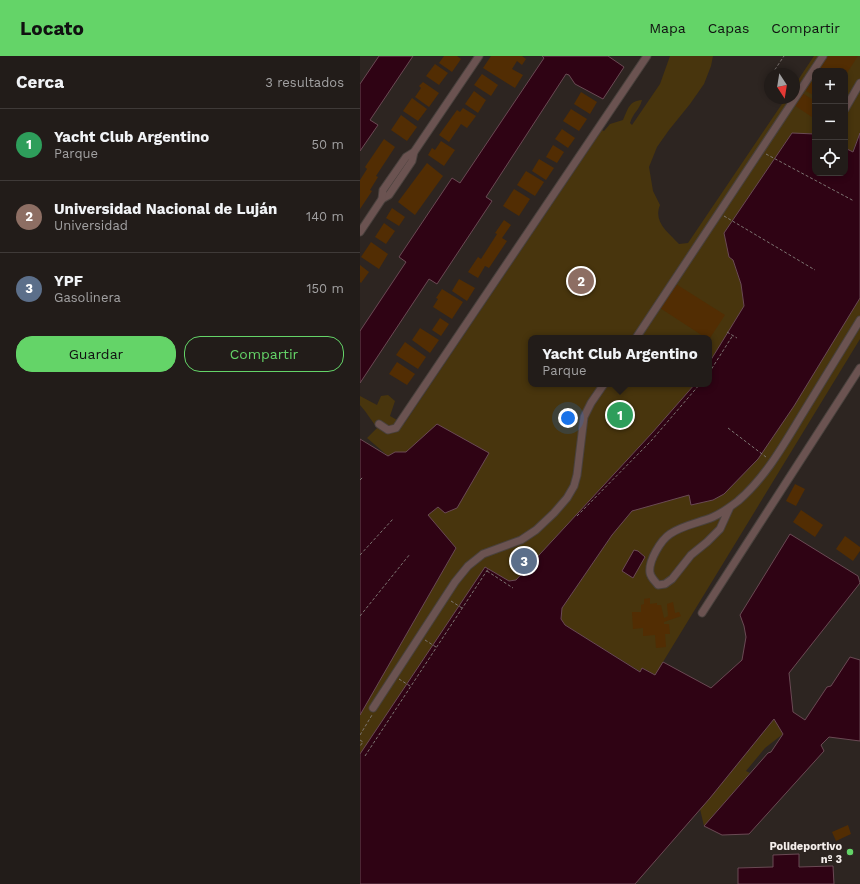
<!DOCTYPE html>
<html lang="es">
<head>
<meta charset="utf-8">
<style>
	:root { --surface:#221c19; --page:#2e2926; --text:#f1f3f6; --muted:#a2a1a2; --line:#3f3a38; --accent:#64d468 }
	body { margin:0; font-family:"Work Sans",sans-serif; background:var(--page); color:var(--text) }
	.controls { position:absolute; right:12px; top:12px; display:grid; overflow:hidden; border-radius:8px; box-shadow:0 2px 6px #0003 }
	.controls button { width:36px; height:36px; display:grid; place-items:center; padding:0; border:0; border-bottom:1px solid var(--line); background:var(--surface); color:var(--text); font:20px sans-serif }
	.compass { position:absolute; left:404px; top:12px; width:36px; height:36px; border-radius:50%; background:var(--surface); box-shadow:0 2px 6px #0003; rotate:168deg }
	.you { position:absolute; left:208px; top:362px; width:14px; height:14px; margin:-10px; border:3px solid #fff; border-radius:50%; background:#1a73e8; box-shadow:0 0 0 6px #1a73e833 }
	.badge { display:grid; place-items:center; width:26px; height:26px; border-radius:50%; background:var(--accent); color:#fff; font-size:13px; font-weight:700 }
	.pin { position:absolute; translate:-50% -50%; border:2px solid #fff; box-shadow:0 1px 4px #0006 }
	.popup { position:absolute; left:168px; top:279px; width:184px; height:52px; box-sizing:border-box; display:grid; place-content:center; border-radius:8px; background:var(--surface); filter:drop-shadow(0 1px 3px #0005); font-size:13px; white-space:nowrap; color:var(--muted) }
	.popup b { font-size:15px; color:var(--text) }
	.popup::after { content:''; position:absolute; left:50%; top:100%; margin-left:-8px; border:8px solid transparent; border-top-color:var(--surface) }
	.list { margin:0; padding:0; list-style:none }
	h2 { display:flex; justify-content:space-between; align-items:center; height:52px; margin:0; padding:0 16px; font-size:17px }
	h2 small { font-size:13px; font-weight:400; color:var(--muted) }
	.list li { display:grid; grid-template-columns:26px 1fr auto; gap:12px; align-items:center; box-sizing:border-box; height:72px; padding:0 16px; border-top:1px solid var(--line) }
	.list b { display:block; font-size:15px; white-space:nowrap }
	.list p { margin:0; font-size:13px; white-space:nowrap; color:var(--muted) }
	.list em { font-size:13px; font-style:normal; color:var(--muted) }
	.actions { display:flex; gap:8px; padding:12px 16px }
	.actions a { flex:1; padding:9px 0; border:1px solid var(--accent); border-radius:16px; text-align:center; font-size:14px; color:var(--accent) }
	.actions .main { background:var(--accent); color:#111 }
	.icon { flex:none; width:22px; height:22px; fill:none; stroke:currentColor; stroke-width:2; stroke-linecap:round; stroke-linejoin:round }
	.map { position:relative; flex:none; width:500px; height:828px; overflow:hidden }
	header { display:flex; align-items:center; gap:24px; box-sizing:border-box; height:56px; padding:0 20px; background:var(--accent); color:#111 }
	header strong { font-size:19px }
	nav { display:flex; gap:22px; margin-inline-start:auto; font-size:14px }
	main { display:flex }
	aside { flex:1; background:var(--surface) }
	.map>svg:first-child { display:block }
</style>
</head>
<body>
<header>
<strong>Locato</strong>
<nav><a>Mapa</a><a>Capas</a><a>Compartir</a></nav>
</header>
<main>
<aside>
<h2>Cerca<small>3 resultados</small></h2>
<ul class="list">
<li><span class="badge" style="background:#2e9e5b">1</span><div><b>Yacht Club Argentino</b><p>Parque</p></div><em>50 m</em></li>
<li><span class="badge" style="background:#8d6e63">2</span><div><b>Universidad Nacional de Luján</b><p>Universidad</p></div><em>140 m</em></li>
<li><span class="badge" style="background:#5c6f8a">3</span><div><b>YPF</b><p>Gasolinera</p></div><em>150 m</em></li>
</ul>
<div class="actions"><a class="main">Guardar</a><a>Compartir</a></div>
</aside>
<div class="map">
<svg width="500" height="828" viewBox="0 0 500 828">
	<rect width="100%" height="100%" fill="#2d2521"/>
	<g fill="#48350d">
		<path d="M310 0H353L351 10 344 28 330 48 309 74 297 91 289 111 293 135 300 149C293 166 308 176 319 188L328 187 426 42H434V30L454 0H500V77L492 96 485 92V15H455V78L432 77 364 177 381 228 384 251 349 307V282H171V328H335L292 377 156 524 149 525 125 511 0 698V659L96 492 67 459 78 451 50 394C44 398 35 396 28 400L7 382 17 372 5 355 0 349V340L17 349 21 340 28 339 35 345 30 360 44 368 242 74 244 75 250 68 263 64C268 53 269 45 282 44 279 55 274 55 270 67L272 69 300 28Z"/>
		<path d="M500 242V283L295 619 283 612 281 616 205 569 201 564 202 552 252 479 272 454 329 438 331 449 353 444 364 438 398 403 434 350Z"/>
		<path d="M415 662 423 678 405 692 386 715 390 717 344 770 340 753Z"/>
	</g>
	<g fill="#2f0314" stroke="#6a4a54">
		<path d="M19 0H53L10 64 18 69 0 95V28Z"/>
		<path d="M182 0H248L264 11 243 43 215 28 209 19 206 18 126 141 132 145 77 228 69 223 0 327V275L46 206 39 201 92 122 100 127 184 2Z"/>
		<path d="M432 77 455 78V117H485V92L493 96 500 77V242L434 350 398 403 364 438 353 444 331 449 329 439 272 455 252 479 202 552 201 563 205 569 280 616 282 612 295 619 303 606 351 632 382 604 386 581 384 570 380 559 430 478 498 520 500 527 429 617 433 656 445 664 467 631 471 630 490 601 500 604V685L469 681 461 689 464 695 389 778 362 779 344 770 408 697 411 696 423 678 414 663 350 742 275 828H0V698L125 511 149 525 156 524 292 377 335 328H349V307L384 250 381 228 373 204 369 201 364 177Z"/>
		<path d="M77 368 129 397 97 452 85 457 78 451 68 459 96 492 0 659V383L28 400 35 396H46Z"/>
		<path d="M274 494 278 495 285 501 273 522 262 515Z"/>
		<path d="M439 798V811L473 810 474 828H378V812L413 811V799Z"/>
	</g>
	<g fill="#522d03">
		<path d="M84 0H97L101 3 92 16 79 7Z"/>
		<path d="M131 0H162L166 3 162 9 157 5 152 13 163 19 155 32 123 12Z"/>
		<path d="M468 0H498L485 20V15H458Z"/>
		<path d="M75 8 88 17 79 29 66 20Z"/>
		<path d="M122 18 138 29 131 40 114 29Z"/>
		<path d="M455 20V40L446 35Z"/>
		<path d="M63 26 79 37 69 51 55 41 61 32 59 30Z"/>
		<path d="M114 35 126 44 118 57 105 48Z"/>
		<path d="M221 36 237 46 230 58 214 48Z"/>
		<path d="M442 37 455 45V63L434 49Z"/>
		<path d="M52 42 67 53 58 65 43 55Z"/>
		<path d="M103 52 116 60 107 72 101 68 89 86 79 79 97 54 100 56Z"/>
		<path d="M211 53 227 63 219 75 203 65Z"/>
		<path d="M41 59 57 71 47 85 31 74Z"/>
		<path d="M202 73 215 82 208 92 195 83Z"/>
		<path d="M24 83 35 91 16 120 18 121 10 134 12 135 0 153V124L7 113 5 111Z"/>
		<path d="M81 85 95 94 84 110 68 99 72 92 75 94Z"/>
		<path d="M193 89 204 96 197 107 186 101Z"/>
		<path d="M179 103 194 112 186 124 172 115Z"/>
		<path d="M67 107 83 120 55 159 38 146Z"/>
		<path d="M166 115 184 126 175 140 157 129Z"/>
		<path d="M154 133 170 143 159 160 143 150Z"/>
		<path d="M32 152 45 161 39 170 26 162Z"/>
		<path d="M144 164 151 169 142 182 147 185 129 212 125 210 118 222 108 216 118 201 121 203 137 178 135 177Z"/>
		<path d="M24 167 35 175 26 188 15 181Z"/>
		<path d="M11 186 28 198 19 213 1 201Z"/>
		<path d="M0 209 9 216 1 227 0 226Z"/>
		<path d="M99 223 115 232 107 245 92 235Z"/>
		<path d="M316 228 365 259 350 282H346L300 252Z"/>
		<path d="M82 233 103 246 92 263 73 251 78 243 76 242Z"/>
		<path d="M80 262 89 268 81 280 72 274Z"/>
		<path d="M60 272 79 284 70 297 52 284Z"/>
		<path d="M45 286 66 301 58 313 36 299Z"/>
		<path d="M37 306 55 318 47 329 29 318Z"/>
		<path d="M435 428 445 433 436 450 426 445Z"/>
		<path d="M441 454 463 469 455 481 433 466Z"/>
		<path d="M485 480 500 491V495L493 505 476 493Z"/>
		<path d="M290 542V548L297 547V549H301L304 562 308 560 307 548 313 546 315 557 319 556 321 560 304 566V568H309L310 578H305L306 591 296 592 295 579 283 580V572L273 573 272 556H281V549L284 548V543Z"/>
		<path d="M488 769 491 778 476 785 472 776Z"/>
	</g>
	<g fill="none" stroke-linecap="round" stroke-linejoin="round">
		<defs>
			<g id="minor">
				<path d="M485 53 500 27"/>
				<path d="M22 143 29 139 52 105 54 96 119 0"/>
				<path d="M0 176 22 143 23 134 46 101 54 96"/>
				<path d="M276 282 463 0"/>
				<path d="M19 368 28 374 36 372 287 0"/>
				<path d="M370 451 360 473 347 486 331 499 312 523 305 528 298 529C295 525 291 522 290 517 288 505 301 484 310 478 323 469 339 467 353 461 362 457 370 451 378 445 406 421 424 388 443 357 462 326 481 295 500 264"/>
				<path d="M342 557 500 312"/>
				<path d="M13 652 95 526 108 510 123 498 161 484 176 474 194 457 207 442 214 430 217 419 224 361 231 347 244 328"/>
			</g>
		</defs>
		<use href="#minor" stroke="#49413d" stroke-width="9"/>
		<g stroke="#7c7471" stroke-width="1" stroke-dasharray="3 2" stroke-linecap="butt">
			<path d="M412 18 424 0"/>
			<path d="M408 24 410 22"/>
			<path d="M406 98 494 145"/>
			<path d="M364 160 455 214"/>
			<path d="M367 276 377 282"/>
			<path d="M349 317 373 279"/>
			<path d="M368 372 406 401"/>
			<path d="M0 424 3 421"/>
			<path d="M217 460 291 385 340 328"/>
			<path d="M0 499 33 463"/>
			<path d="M127 515 153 532"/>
			<path d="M91 545 102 552"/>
			<path d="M0 560 50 498"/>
			<path d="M65 584 76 591"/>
			<path d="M39 623 50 630"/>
			<path d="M0 679 12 659"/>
			<path d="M0 684 3 686 0 690"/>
			<path d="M5 700 128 513"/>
		</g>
		<use href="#minor" stroke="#6b5351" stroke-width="7"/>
	</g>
	<circle fill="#64d468" stroke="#2d2521" stroke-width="1.5" cx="490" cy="796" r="4"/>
	<g text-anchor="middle" stroke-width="4" stroke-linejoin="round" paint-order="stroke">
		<g font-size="11" font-weight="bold" fill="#f4eeeb" stroke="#2d2521" text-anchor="end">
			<text x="482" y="794">Polideportivo<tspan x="482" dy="13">nº 3</tspan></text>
		</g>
	</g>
</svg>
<div class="controls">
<button>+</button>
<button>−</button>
<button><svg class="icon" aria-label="locate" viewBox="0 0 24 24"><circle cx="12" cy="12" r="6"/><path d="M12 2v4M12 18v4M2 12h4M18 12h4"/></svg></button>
</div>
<svg class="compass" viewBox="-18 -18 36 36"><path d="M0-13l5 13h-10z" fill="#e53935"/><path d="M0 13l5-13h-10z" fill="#a2a1a2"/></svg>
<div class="you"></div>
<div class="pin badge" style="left:260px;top:359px;background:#2e9e5b">1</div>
<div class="popup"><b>Yacht Club Argentino</b>Parque</div>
<div class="pin badge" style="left:221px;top:225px;background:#8d6e63">2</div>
<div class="pin badge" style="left:164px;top:505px;background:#5c6f8a">3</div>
</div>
</main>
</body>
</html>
